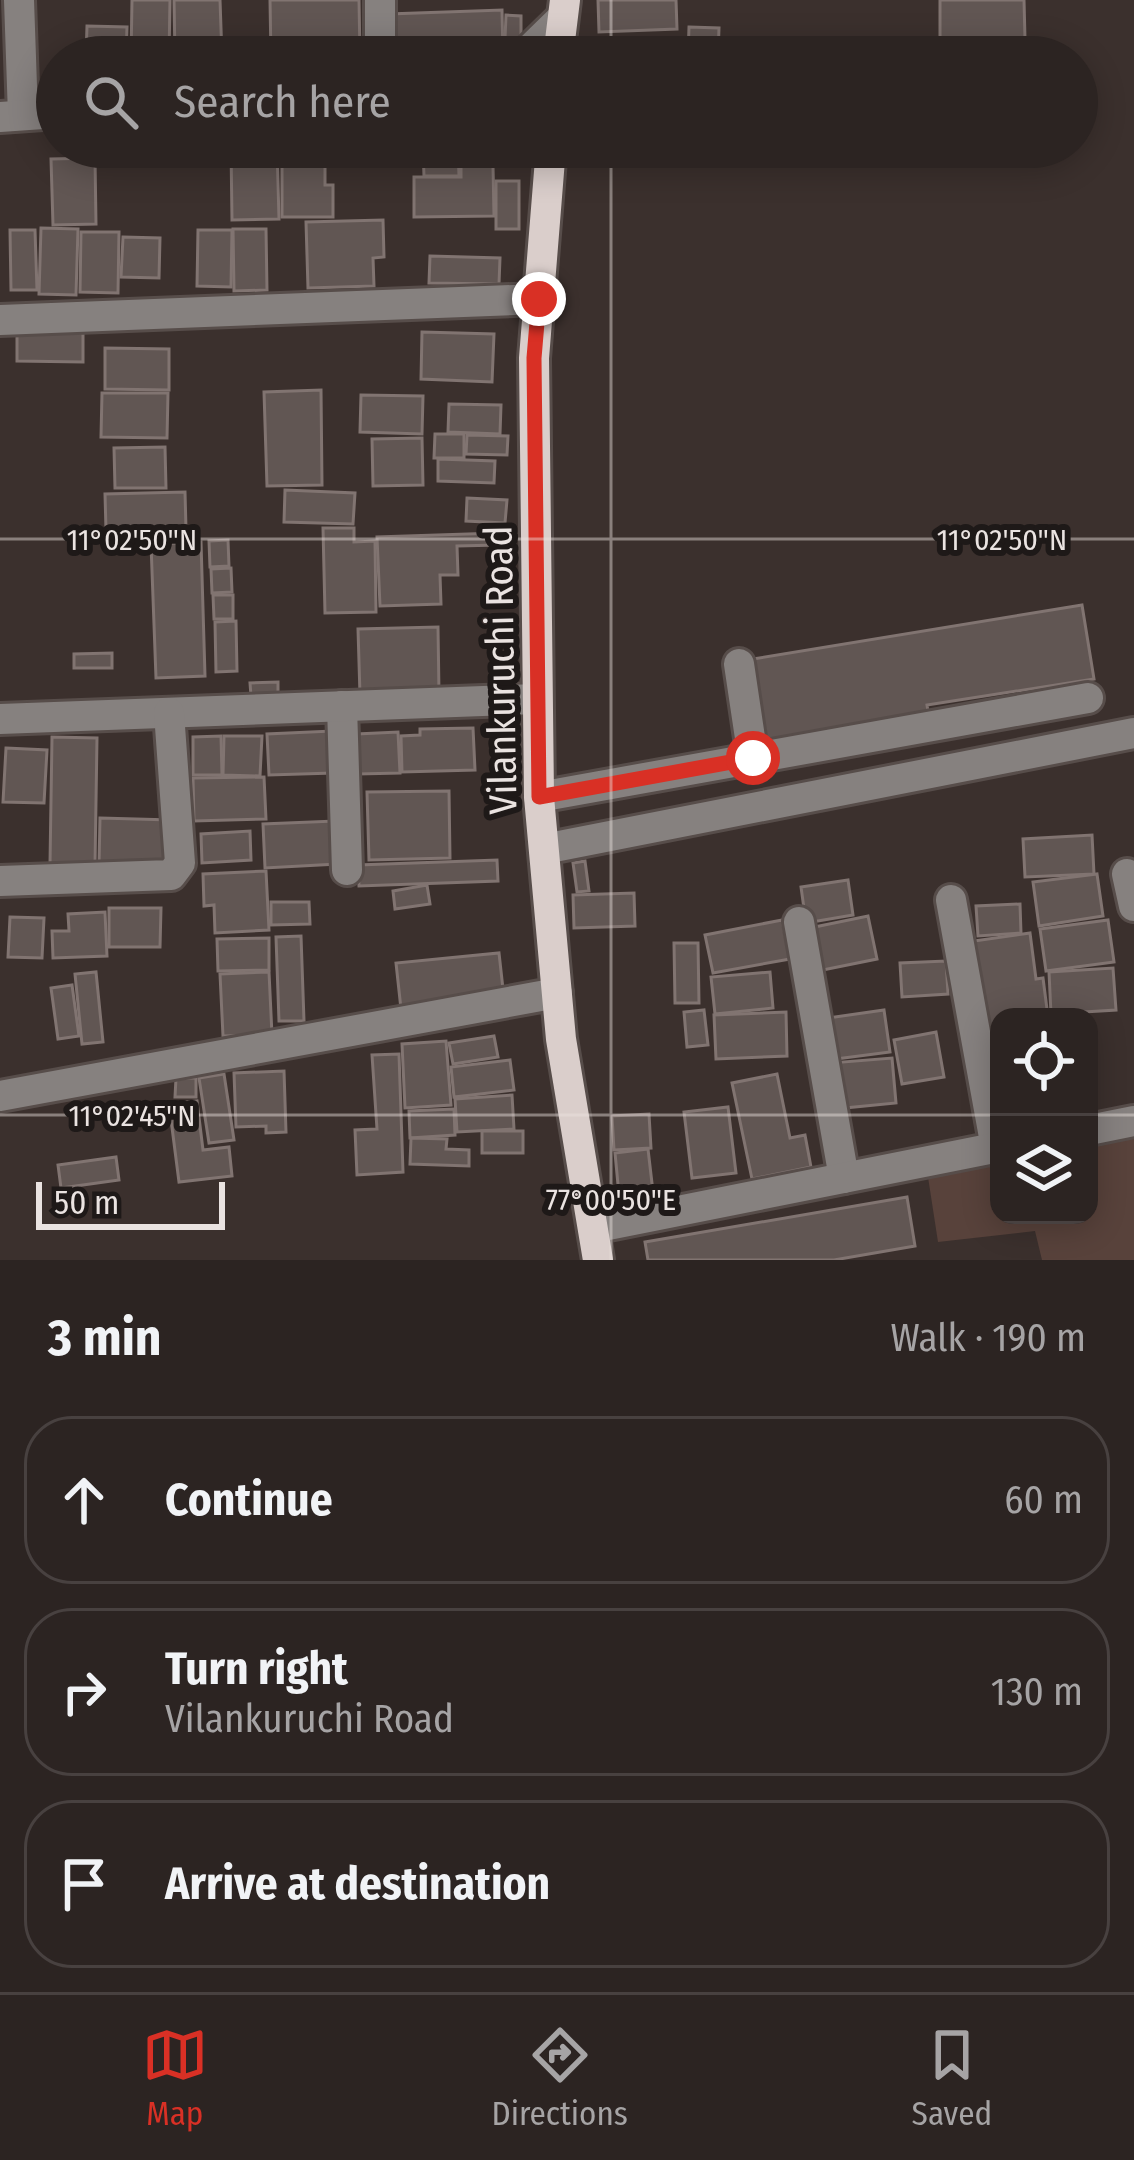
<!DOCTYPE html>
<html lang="en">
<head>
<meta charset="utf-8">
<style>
	:root { --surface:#2c2422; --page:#342c2a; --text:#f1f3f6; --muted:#a6a4a5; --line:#484140; --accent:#d93025 }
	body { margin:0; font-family:"Fira Sans Condensed",sans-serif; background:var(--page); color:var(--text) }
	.controls { position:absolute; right:36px; bottom:36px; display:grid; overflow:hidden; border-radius:24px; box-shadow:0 6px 30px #0003 }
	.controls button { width:108px; height:108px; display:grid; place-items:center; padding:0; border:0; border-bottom:3px solid var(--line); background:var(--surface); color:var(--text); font:60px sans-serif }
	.scale { position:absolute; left:36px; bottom:30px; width:189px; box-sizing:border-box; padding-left:12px; border:6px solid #eae3e1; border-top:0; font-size:33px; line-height:42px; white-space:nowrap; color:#eae3e1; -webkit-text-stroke:9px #1e1918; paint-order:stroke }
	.stop { position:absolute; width:36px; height:36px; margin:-27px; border:9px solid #d93025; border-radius:50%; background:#fff }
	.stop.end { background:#d93025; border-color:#fff; box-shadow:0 3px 12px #0008 }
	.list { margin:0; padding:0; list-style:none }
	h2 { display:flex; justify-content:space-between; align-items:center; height:156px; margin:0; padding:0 48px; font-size:51px }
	h2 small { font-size:39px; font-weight:400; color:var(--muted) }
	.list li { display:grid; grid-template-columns:78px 1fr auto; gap:36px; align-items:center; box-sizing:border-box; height:168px; margin:0 24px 24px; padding:0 24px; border:3px solid var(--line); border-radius:48px }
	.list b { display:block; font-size:45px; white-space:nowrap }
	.list p { margin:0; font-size:39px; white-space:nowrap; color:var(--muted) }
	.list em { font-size:39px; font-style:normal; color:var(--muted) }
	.icon { flex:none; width:66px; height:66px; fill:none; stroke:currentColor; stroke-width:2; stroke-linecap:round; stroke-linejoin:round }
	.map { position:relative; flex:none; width:1134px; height:1260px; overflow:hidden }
	.search { position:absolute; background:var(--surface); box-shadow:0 6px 30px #0003; left:36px; right:36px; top:36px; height:132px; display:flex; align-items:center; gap:30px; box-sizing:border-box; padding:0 42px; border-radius:66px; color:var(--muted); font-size:45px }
	.sheet { height:732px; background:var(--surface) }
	nav { display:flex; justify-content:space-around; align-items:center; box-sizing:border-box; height:168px; border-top:3px solid var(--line); background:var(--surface); font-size:33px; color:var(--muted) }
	nav a { display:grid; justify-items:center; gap:6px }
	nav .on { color:var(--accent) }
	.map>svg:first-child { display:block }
</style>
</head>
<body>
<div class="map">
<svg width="1134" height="1260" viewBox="0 0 1134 1260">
	<rect width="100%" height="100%" fill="#3b302d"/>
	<path fill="#58423b" d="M1134 1135V1260H1042L1035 1231 938 1242 928 1177 999 1162V1215H1089V1144Z"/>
	<g fill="#615653" stroke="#817471" stroke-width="3">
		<path d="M132 0H170L169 57H131Z"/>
		<path d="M174 0H220L222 57H175Z"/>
		<path d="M270 0H359L360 56 271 57Z"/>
		<path d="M598 0H676L677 29 599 32Z"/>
		<path d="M940 0H1024L1025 39 940 41Z"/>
		<path d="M502 10 503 57H391L389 14Z"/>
		<path d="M506 15 521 16V39H505Z"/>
		<path d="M87 26 127 27 126 57H86Z"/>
		<path d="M689 27 719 28 718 57H688Z"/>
		<path d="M610 47H650V57H609Z"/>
		<path d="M231 147H277L279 219 232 220Z"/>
		<path d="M282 147 325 148V185H333V217H282Z"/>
		<path d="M423 147H458L459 176H424Z"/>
		<path d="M461 147H498V166H493L494 216 414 217V177H461Z"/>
		<path d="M95 158 96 224 53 225 51 159Z"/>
		<rect x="496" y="181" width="23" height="48"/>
		<path d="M383 220 384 257 373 258 374 286 308 288 306 222Z"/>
		<path d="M41 228 78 229 76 295 39 294Z"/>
		<path d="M233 229H266L267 290 234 291Z"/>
		<path d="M10 230H35L37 290H11Z"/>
		<path d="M198 230H232L231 287 197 286Z"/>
		<path d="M81 232H119L118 293 80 292Z"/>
		<path d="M123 237 160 238 159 278 121 277Z"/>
		<path d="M430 256 500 258 499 284 429 283Z"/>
		<path d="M17 332 83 333V362L17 361Z"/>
		<path d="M422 332 494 334 492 382 421 379Z"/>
		<path d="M105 348 169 349V390L105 389Z"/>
		<path d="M321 390 322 485 267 486 264 392Z"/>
		<path d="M102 393H168L167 438 101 437Z"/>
		<path d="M361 395 423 396 422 434 360 432Z"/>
		<path d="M449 404 501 405 500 434 448 432Z"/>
		<path d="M435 434H464V458H434Z"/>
		<path d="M467 435 508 436 507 455 466 454Z"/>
		<path d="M422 438 423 485 373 486 372 439Z"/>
		<path d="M165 447 166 488H115L114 448Z"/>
		<path d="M438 459 495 461 494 483 438 481Z"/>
		<path d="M285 490 355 493 353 524 284 522Z"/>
		<path d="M185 492 186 529 106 530 105 494Z"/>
		<path d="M467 498 507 500 505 523 466 521Z"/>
		<path d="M512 527 513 548 500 549 499 528Z"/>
		<path d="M323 528H354V542L375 541 376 612 325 613Z"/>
		<path d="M497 533 498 545 457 546 458 575H440L441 604 380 606 377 537Z"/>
		<path d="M228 540 229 566 210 567 209 541Z"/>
		<path d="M201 542 205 676 156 678 151 544Z"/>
		<path d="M231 568 232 592 212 593 211 569Z"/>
		<path d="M213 595H233V619H214Z"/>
		<path d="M1082 605 1094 679 927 705 929 718 767 743 753 659Z"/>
		<path d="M236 621 237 671 216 672 215 622Z"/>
		<path d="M438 627 439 693 360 695 358 629Z"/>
		<path d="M112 653V668H74V654Z"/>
		<path d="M278 682V695L251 696 250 683Z"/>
		<path d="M473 728 475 770 402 772 401 736 420 735V729Z"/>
		<path d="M332 731 333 773 269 775 267 734Z"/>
		<path d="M398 732 400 773 358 774 357 734Z"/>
		<path d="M221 736 222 775H193V737Z"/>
		<path d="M224 736H262L260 776 223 775Z"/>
		<path d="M52 737 97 738 95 865 50 864Z"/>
		<path d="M6 748 47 750 44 803 3 802Z"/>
		<path d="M264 777 266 819 194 821 193 778Z"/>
		<path d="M449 791 450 858 369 860 367 792Z"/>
		<path d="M100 818 171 820 170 867 99 865Z"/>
		<path d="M335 821 337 864 265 868 263 824Z"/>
		<path d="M250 831 251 860 202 863 201 834Z"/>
		<path d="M1092 835 1094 874 1025 877 1023 839Z"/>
		<path d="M497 860 498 881 359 886 358 865Z"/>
		<path d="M585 861 589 891 577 892 573 863Z"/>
		<path d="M266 871 269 930 215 933 214 905 204 906 203 874Z"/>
		<path d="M1097 874 1103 916 1039 926 1033 882Z"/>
		<path d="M848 880 853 915 806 923 801 887Z"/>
		<path d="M427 885 430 904 395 909 393 891Z"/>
		<path d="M634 893 635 926 574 928 573 895Z"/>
		<path d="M271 902H309L310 924 271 925Z"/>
		<path d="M1020 904 1021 933 978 936 976 906Z"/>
		<path d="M109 908H161L160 947H109Z"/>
		<path d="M105 912 107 956 53 958 52 931H69L68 914Z"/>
		<path d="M868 916 877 959 813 972 805 929Z"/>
		<path d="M10 917 44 918 42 958 8 957Z"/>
		<path d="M782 920 790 959 713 973 705 935Z"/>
		<path d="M1108 920 1114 962 1046 971 1040 929Z"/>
		<path d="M1030 933 1036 979 1043 978 1048 1017H999V1025L985 1027 974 941Z"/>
		<path d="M301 936 304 1021H279L276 937Z"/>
		<path d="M269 938V970L218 971 217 939Z"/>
		<path d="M674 943H698L699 1003H675Z"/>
		<path d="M499 953 504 998 401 1009 396 963Z"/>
		<path d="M946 961 948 994 902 997 900 963Z"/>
		<path d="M1113 968 1116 1010 1051 1014 1049 972Z"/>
		<path d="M96 972 103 1042 82 1044 75 974Z"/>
		<path d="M269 972 272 1035 223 1036 220 974Z"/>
		<path d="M770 972 773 1008 715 1014 711 977Z"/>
		<path d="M72 985 79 1036 58 1039 51 988Z"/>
		<path d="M704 1010 708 1045 687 1047 684 1012Z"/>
		<path d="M884 1010 890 1052 828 1060 821 1019Z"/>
		<path d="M786 1012 787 1056 716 1059 714 1015Z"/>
		<path d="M936 1032 944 1077 902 1084 894 1040Z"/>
		<path d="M494 1036 498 1057 453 1064 449 1043Z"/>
		<path d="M446 1041 451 1105 405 1108 402 1044Z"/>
		<path d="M399 1054 403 1172 357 1175 355 1130 377 1129 372 1055Z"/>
		<path d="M892 1058 896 1103 834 1109 830 1063Z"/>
		<path d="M510 1060 514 1090 454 1097 451 1067Z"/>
		<path d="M284 1071 286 1132 266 1133V1126L236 1127 234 1073Z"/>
		<path d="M224 1074 234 1140 209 1143 199 1078Z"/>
		<path d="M777 1074 790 1138 805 1135 811 1167 752 1179 732 1083Z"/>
		<path d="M176 1078H196V1097H175Z"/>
		<path d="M512 1095 514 1129 457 1132 455 1099Z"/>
		<path d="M197 1101 203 1150 229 1147 232 1176 179 1182 169 1104Z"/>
		<path d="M728 1107 736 1173 692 1178 684 1112Z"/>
		<path d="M454 1109 455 1135 410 1138 409 1111Z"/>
		<path d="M649 1114 651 1148 614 1150 612 1116Z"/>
		<rect x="482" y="1131" width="41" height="22"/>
		<path d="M411 1138 447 1139 446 1149 469 1150V1166L410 1164Z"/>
		<path d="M648 1149 653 1192 619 1195 615 1153Z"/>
		<path d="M116 1157 119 1180 61 1188 58 1165Z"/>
		<path d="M907 1197 915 1246 834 1260H648L645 1242Z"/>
	</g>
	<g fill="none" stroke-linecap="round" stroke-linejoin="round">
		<defs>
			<g id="minor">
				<path d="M19 0 23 115"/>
				<path d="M380 0V57"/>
				<path d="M522 57 562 18"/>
				<path d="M0 117 57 113"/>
				<path d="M0 320 539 299"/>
				<path d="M739 664 753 758"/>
				<path d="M342 706 347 870"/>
				<path d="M0 719 537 699"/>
				<path d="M539 797 1088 698"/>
				<path d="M544 849 1134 733"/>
				<path d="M1127 874 1134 906"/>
				<path d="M0 881 171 875 180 863 169 713"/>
				<path d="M951 900 996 1148"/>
				<path d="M799 922 844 1178"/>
				<path d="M0 1096 557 993"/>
				<path d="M1089 1130 1134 1121"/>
				<path d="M593 1228 999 1147"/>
			</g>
			<g id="major">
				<path d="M558 57 565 0"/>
				<path d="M551 147 534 358 539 797 561 1039 598 1260"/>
			</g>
		</defs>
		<use href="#minor" stroke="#574d4a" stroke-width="36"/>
		<use href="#major" stroke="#574d4a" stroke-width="36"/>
		<use href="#minor" stroke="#86817f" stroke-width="30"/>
		<use href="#major" stroke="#dacecb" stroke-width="30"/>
	</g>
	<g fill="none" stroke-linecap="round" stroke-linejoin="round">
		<path stroke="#d93025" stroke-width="15" d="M539 299 534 358 539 797 753 758"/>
	</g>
	<path fill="none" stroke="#eae3e1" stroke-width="3" stroke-opacity="0.45" d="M611 0V57M611 147V1260M0 539H1134M0 1115H999M1089 1115H1134"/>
	<g text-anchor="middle" stroke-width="12" stroke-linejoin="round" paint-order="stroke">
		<g font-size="39" fill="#eae3e1" stroke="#1e1918">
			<text transform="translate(500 670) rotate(-91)" y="14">Vilankuruchi Road</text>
		</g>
	</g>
	<g font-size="30" text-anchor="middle" fill="#eae3e1" stroke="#1e1918" stroke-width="12" stroke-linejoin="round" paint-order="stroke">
		<text x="132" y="550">11°02'50"N</text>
		<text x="1002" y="550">11°02'50"N</text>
		<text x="132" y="1126">11°02'45"N</text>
		<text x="611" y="1210">77°00'50"E</text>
	</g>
</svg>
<div class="controls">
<button><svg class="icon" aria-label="locate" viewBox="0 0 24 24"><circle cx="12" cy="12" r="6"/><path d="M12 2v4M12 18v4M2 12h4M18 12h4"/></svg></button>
<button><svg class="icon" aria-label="layers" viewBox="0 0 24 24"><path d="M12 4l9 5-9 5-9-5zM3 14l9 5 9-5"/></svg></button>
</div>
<div class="scale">50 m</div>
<div class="stop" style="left:753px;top:758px"></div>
<div class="stop end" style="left:539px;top:299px"></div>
<div class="search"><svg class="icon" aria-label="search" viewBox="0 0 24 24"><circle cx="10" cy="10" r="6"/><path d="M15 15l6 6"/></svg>Search here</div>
</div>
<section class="sheet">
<h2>3 min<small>Walk · 190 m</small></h2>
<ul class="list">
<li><svg class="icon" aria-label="ahead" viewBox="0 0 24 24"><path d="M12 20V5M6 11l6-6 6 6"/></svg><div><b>Continue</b></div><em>60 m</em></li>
<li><svg class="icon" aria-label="right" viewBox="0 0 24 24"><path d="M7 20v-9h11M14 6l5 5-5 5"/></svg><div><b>Turn right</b><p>Vilankuruchi Road</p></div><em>130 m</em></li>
<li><svg class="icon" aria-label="arrive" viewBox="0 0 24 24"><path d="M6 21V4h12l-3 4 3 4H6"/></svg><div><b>Arrive at destination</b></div></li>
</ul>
</section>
<nav>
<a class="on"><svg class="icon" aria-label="map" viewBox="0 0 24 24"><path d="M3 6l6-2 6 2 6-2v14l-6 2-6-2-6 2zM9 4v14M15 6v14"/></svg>Map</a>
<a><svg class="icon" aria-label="directions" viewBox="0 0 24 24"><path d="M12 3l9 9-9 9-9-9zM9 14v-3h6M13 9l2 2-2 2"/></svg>Directions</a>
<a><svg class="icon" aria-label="saved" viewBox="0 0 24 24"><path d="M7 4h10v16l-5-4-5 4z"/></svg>Saved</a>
</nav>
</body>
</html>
